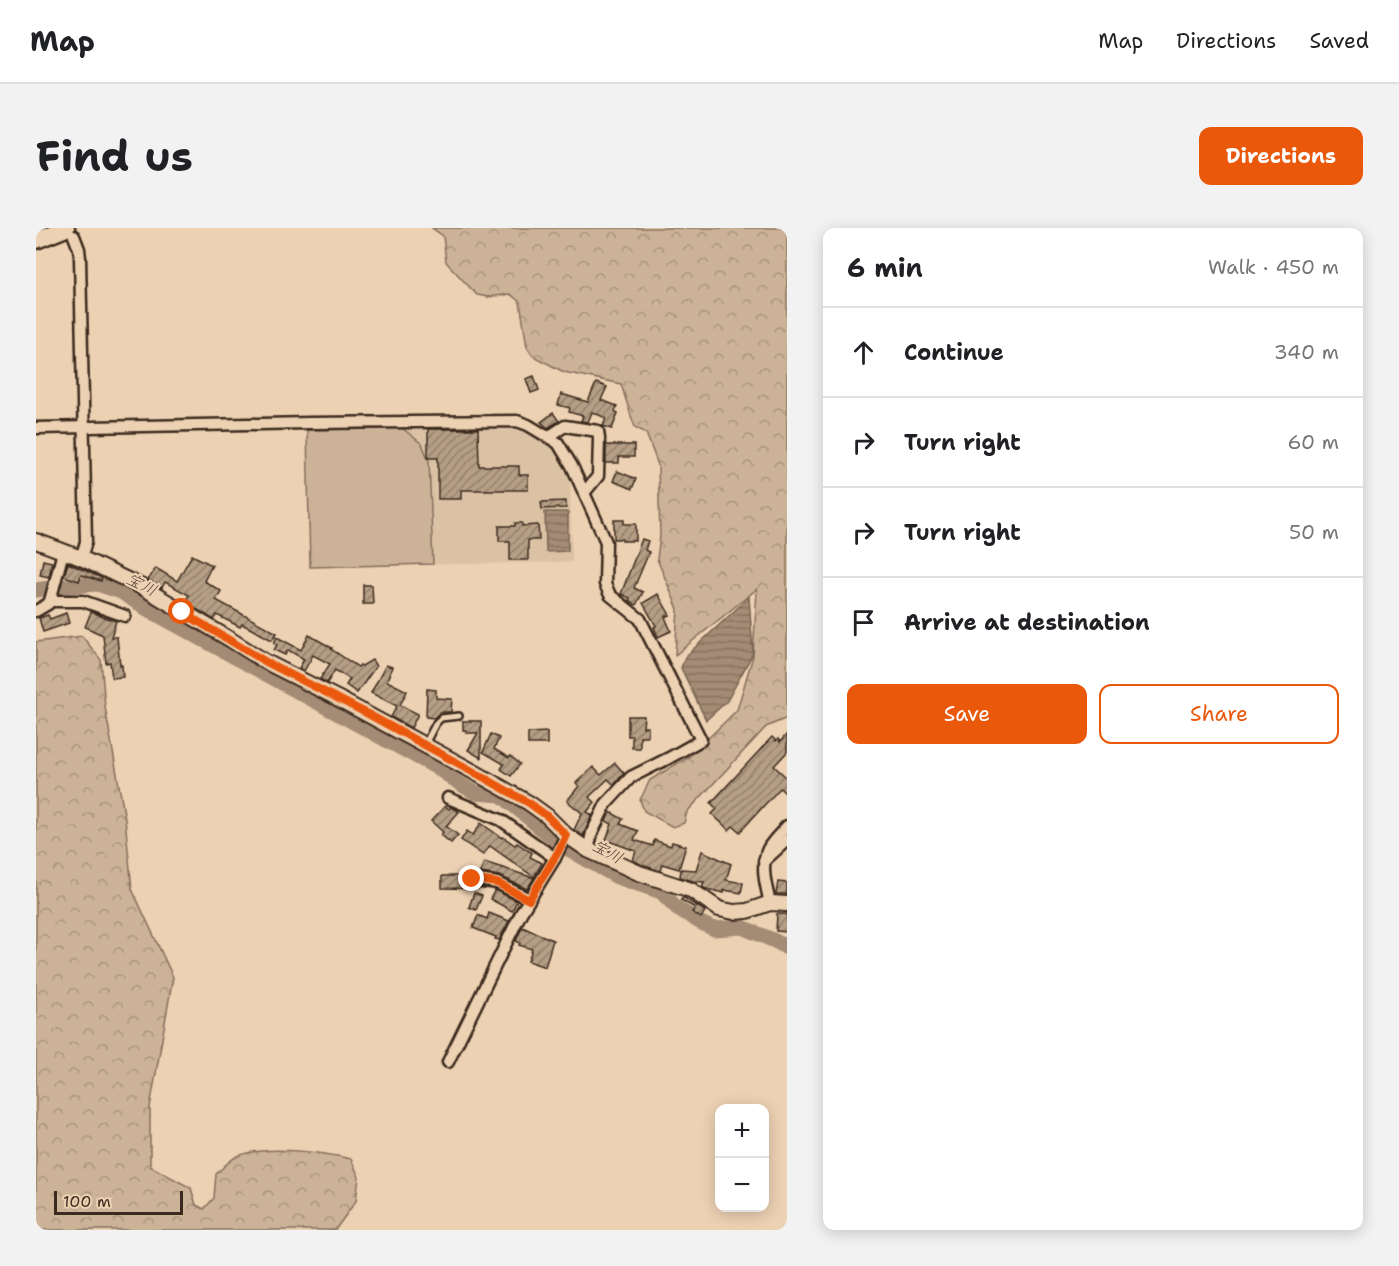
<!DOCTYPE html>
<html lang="en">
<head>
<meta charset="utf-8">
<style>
	:root { --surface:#fff; --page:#f2f2f2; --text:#202124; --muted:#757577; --line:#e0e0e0; --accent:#ea580c }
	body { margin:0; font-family:"Shantell Sans","Klee One",sans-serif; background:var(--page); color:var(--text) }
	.controls { position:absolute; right:18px; bottom:18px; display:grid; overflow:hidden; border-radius:12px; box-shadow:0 3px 15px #0003 }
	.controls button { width:54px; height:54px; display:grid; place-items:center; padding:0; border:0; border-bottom:2px solid var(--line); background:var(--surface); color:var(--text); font:30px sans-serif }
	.scale { position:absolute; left:18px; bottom:15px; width:129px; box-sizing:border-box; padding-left:6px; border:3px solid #3b2a1e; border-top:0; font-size:16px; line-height:21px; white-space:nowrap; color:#3b2a1e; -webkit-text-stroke:4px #edd1b3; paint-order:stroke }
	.stop { position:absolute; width:18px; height:18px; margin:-14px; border:4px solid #ea580c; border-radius:50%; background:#fff }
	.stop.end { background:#ea580c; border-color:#fff; box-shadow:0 2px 6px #0008 }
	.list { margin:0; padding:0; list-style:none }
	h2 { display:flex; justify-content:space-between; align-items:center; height:78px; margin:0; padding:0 24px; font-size:26px }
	h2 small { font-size:20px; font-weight:400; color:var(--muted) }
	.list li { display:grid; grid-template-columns:39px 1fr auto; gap:18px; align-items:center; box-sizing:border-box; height:90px; padding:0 24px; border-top:2px solid var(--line) }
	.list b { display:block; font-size:22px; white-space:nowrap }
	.list em { font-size:20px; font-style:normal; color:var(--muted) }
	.actions { display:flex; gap:12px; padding:18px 24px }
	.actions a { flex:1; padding:14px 0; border:2px solid var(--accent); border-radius:12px; text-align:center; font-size:21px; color:var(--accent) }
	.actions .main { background:var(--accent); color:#fff }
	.icon { flex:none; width:33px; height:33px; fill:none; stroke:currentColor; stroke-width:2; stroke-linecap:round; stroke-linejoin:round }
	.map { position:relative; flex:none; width:751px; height:1002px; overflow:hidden; border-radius:12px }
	header { display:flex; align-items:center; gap:36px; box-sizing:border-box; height:84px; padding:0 30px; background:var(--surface); border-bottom:2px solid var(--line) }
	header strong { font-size:28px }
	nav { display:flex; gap:33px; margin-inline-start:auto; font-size:21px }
	.intro { display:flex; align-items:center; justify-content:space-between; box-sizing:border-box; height:144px; padding:0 36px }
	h1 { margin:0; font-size:42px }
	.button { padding:15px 27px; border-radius:12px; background:var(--accent); color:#fff; font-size:21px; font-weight:700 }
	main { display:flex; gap:36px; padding:0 36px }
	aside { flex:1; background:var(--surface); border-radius:12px; box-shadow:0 3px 15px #0003 }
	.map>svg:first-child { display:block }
</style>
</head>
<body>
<header>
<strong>Map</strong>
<nav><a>Map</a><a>Directions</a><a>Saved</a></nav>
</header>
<div class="intro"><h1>Find us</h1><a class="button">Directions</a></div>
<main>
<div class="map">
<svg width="751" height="1002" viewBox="0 0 751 1002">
	<defs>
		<pattern id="forest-crowns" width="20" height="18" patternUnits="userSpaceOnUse" patternTransform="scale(1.5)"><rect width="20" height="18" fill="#ccb398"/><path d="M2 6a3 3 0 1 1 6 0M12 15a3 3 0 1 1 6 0" fill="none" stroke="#a7927b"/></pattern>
		<pattern id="water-rules" width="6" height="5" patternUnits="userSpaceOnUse" patternTransform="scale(1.5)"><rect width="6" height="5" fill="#a38b74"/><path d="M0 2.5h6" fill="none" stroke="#86725f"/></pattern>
		<pattern id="building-hatch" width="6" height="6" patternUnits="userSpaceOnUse" patternTransform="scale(1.5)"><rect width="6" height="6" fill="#b59e85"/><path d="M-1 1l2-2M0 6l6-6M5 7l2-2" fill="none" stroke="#94816c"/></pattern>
	</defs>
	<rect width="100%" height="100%" fill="#edd1b3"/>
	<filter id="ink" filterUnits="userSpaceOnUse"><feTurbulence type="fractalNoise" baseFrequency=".0167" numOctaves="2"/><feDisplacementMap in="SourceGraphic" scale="12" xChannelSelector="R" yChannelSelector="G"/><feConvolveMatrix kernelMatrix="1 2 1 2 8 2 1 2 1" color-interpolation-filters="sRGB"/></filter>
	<g filter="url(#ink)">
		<path fill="#dcc2a5" d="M366 200 482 201 494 204 522 220 534 245 536 334 274 339 271 202Z"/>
		<path fill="#ccb398" stroke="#846e5b" stroke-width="1.5" d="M366 200 386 216 393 233 397 336 274 339 271 202Z"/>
		<g fill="url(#forest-crowns)" stroke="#846e5b" stroke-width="1.5">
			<path d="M396 0H751V490L730 499 651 584 648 595 637 599 608 583 604 572 614 552 654 528 701 482 717 428 721 361 639 427 642 381 621 331 624 308 622 237 610 205 599 199 595 188 585 156 528 144 497 128 491 119 484 74 474 66 452 69 441 67 410 34 407 8Z"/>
			<path d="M46 408 65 432 69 479 89 591 96 661 137 749 114 879V938L155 960 160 977 168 981 178 970 180 946C187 940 194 931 202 928 230 917 286 924 315 931L323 949 320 973 299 1002H0V414Z"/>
		</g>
		<g fill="url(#water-rules)" stroke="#796452" stroke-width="1.5">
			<path d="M509 284H532V323L510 324Z"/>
			<path d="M713 369 717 425 691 473 670 492 645 440 649 429Z"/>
		</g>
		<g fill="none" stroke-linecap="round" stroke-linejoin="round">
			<path stroke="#a38b74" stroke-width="15" d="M0 362 20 359 61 356 85 364 111 381 403 541 426 557 440 565 465 567 513 607 534 622 581 649 625 664 641 680 665 695 678 701 706 699 739 713 751 720"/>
		</g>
		<g fill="url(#building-hatch)" stroke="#3b2a1e" stroke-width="1.5">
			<path d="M498 148 503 162 495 165 490 151Z"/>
			<path d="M560 155 571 159 565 172 581 178 579 183 582 185 576 201 567 198 570 190 556 184 552 194 545 193 547 188 533 184 534 180 522 177 525 166 552 174Z"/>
			<path d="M517 185 523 193 512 200 505 194Z"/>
			<path d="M392 201H442L443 238H483V247H492V262H425V271H402V230H392Z"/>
			<path d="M570 217H598V229H583V235H570Z"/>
			<path d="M581 243 600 251 596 261 577 253Z"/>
			<path d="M530 273V280L506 281 505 274Z"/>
			<path d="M578 292H588V296H600V313H586V311H578Z"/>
			<path d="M479 295H486V298L502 297 503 312H492V332H474V313H463V298H479Z"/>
			<path d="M606 311 612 313 609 322 613 324 598 360 607 364 600 377 593 372 594 370 585 366Z"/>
			<path d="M156 327 176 337 168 353 185 363 180 372 241 405 236 412 206 396 204 399 181 387 178 392 149 374 153 367 129 354 126 360 112 352 120 340 141 353Z"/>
			<path d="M7 332 16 334 13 349 4 347Z"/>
			<path d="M32 335 66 350 65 353 45 347 43 353 28 348Z"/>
			<path d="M327 357H336L337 376H327Z"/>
			<path d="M622 366 634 387 629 389 635 403 622 409 618 399 620 398 607 375Z"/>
			<path d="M55 384 64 387V388L80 393 75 409H81L84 437H86L87 449 76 450 74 434 70 435 67 407 49 399Z"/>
			<path d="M30 385 33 395 7 404 3 390 12 387 14 391Z"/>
			<path d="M273 407 296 420 295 421 322 439 324 437 326 438 336 432 340 438 321 465 310 457 314 451 299 442 291 455 284 451 294 436 277 427 268 443 263 440 268 431 252 422 249 427 238 422 241 417 238 415 241 409 265 422Z"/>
			<path d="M350 437 356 439 351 453 371 463 364 477 382 486 375 500 355 489 361 478 335 465Z"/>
			<path d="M391 461 400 462V470L416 471 415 484H404L398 490 390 489Z"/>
			<path d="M592 488H608L607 499H612V508H604V520H596V508H592Z"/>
			<path d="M427 493H445V530L432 522 442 505H430V502H427Z"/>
			<path d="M511 504V516H492V505Z"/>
			<path d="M455 506 463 510 458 521 473 530 474 528 484 536 475 548 465 541 468 536 447 524Z"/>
			<path d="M751 506V524L738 538 751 550V567L744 560 704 604 697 598 693 602 676 586 681 581 675 575 736 509 740 513 742 511 744 514Z"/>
			<path d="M579 535 588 545 578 557 572 551 553 569 559 574 551 584 556 587 547 608 538 602 546 585 531 573 543 558 540 555 557 539 565 547Z"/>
			<path d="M409 578 413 581 415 579 423 584 410 598 422 607 415 615 405 607 407 604 395 593Z"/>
			<path d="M574 584 587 591 584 596 602 603 598 612 617 618 618 612 635 618 636 614 650 618 643 641 626 636 624 643 606 637 597 632 600 623 570 612 576 596 570 593Z"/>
			<path d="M445 595 466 610 467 609 479 617 481 615 496 625 494 629 506 635 498 649 454 618 447 627 425 612 431 603 437 607Z"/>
			<path d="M666 623 695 636 690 652 707 655 705 665 688 662V665L670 661 666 659 668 654 657 653 644 649 645 641 660 642Z"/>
			<path d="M448 634 498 650 491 661 464 648 444 645Z"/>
			<path d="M406 648H428V651L432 657 450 661 406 660Z"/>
			<path d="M742 654 751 655V666H740Z"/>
			<path d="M459 662 481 673 476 683 454 671Z"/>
			<path d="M438 665 446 668 440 682 433 679Z"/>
			<path d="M647 669 669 683 665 690 656 684 659 680 645 672Z"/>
			<path d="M453 685 473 693 463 712 459 711 460 709 437 700 442 687 451 691Z"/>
			<path d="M741 686H751V704L740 703Z"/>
			<path d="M486 699 517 712 509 739 492 733 496 721 483 717 484 715 480 713Z"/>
		</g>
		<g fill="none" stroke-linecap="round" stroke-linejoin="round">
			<defs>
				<path id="service" d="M389 516 400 495 405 490 423 488"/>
				<g id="minor">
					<path d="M38 8 43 21 44 30 50 314 45 330"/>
					<path d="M0 200 274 195 481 193 492 197 522 215 536 238 570 314 569 356 574 367 604 391 665 512 633 530 595 549 570 576 556 605 552 622"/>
					<path d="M512 209 529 198 562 203 563 210 562 248 548 265"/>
					<path d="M14 373H47L89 388"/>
					<path d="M0 383 12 376 14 373 27 324"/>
					<path d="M412 570 465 592 519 630"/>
					<path d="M728 633 751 612"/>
					<path d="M436 651 461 655 493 671"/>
					<path d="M734 675C730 658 724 638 732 621 736 613 745 605 751 598"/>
					<path d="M412 834 485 685 519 630 530 607"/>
				</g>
				<path id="tertiary" d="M0 313 45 330 106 359 195 412 230 434 301 470 438 544 493 575 511 588 530 607 552 622 603 645 655 662 683 681 698 684 711 683 734 675 751 676"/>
				<path id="primary" d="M0 12 30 0"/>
			</defs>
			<use href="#service" stroke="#3b2a1e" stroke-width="10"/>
			<use href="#minor" stroke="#3b2a1e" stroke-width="15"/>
			<use href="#tertiary" stroke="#3b2a1e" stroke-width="18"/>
			<use href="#primary" stroke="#3b2a1e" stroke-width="21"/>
			<use href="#service" stroke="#edd1b3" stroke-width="5"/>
			<use href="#minor" stroke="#edd1b3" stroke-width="10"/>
			<use href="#tertiary" stroke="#edd1b3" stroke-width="14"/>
			<use href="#primary" stroke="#edd1b3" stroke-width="16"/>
		</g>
	</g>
	<g fill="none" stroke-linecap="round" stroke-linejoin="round" filter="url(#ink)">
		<path stroke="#ea580c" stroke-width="8" d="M146 384 230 434 330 485 438 544 493 575 511 588 530 607 522 624 493 672 461 655 436 651"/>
	</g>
	<g text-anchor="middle" stroke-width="4.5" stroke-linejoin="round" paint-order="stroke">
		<g font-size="16" font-style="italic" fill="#503d2f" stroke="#edd1b3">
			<text transform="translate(106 356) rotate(27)" y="6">宝川</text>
			<text transform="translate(572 623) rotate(29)" y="6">宝川</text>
		</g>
	</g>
</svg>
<div class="controls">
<button>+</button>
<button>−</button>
</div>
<div class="scale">100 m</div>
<div class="stop" style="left:146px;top:384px"></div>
<div class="stop end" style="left:436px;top:651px"></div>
</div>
<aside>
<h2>6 min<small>Walk · 450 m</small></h2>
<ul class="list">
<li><svg class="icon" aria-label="ahead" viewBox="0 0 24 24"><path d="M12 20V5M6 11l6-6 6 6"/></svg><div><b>Continue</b></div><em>340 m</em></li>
<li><svg class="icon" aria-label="right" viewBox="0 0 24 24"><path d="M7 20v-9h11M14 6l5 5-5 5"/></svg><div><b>Turn right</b></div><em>60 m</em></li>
<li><svg class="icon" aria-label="right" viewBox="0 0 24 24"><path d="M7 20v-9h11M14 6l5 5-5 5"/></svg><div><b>Turn right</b></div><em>50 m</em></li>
<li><svg class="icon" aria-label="arrive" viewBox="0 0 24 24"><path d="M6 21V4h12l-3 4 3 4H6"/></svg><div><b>Arrive at destination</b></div></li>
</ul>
<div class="actions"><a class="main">Save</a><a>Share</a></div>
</aside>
</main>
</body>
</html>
